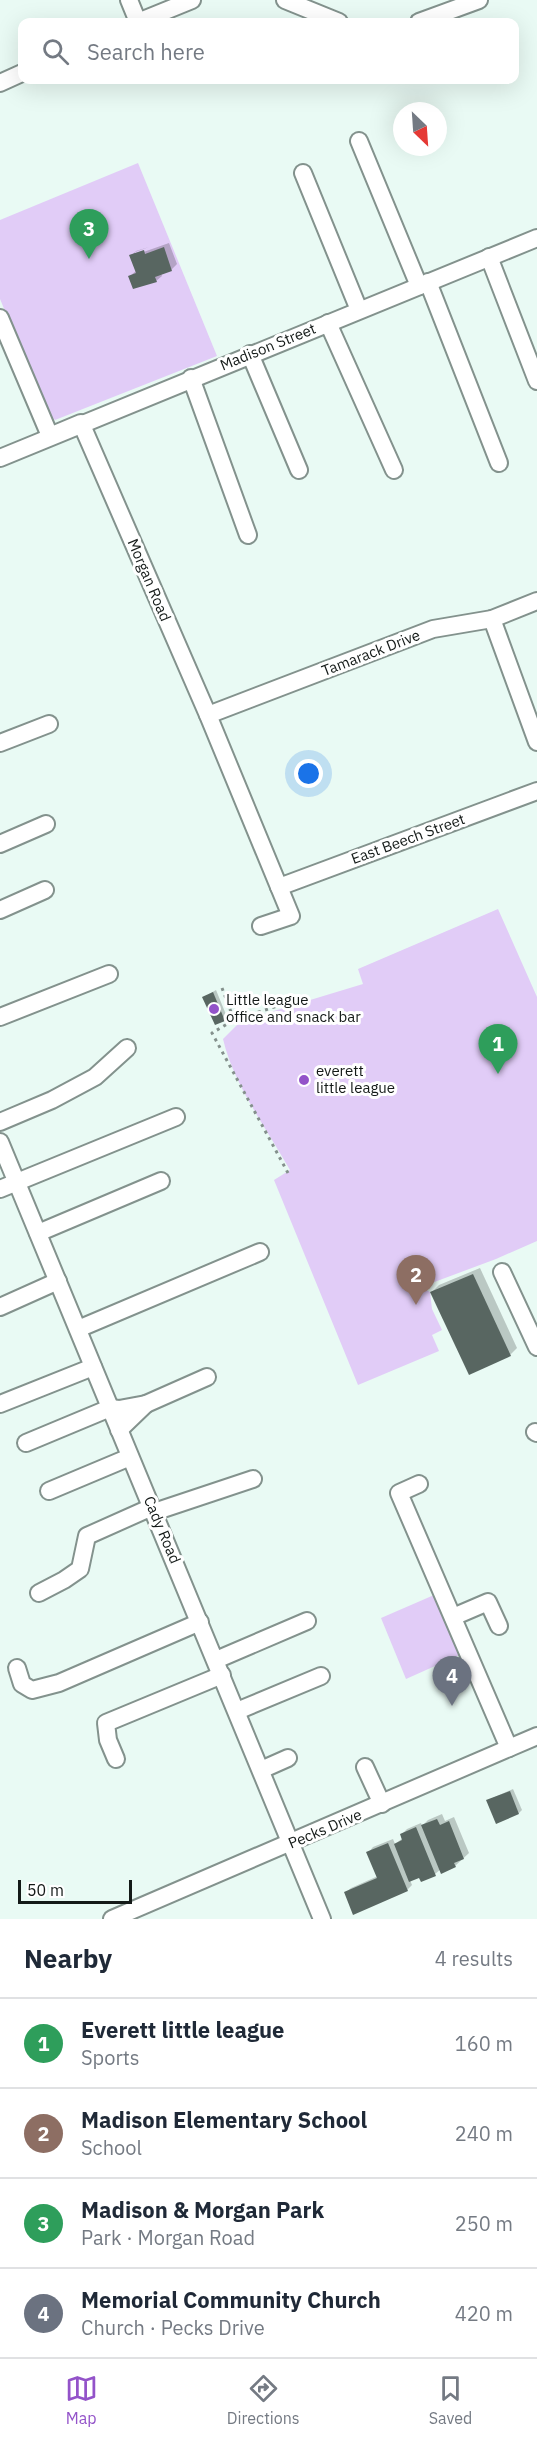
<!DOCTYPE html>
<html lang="en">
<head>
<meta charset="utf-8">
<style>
	:root { --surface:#fff; --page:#f6f6f7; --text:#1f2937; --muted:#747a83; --line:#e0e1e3; --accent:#9353c9 }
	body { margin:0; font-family:"IBM Plex Sans",sans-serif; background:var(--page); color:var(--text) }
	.compass { position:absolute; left:393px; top:102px; width:54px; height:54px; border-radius:50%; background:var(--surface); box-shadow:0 6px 24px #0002; rotate:155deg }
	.scale { position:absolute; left:18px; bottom:15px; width:114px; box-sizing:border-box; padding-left:6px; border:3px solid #141a18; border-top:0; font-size:16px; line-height:21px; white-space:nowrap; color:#141a18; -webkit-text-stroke:4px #fff; paint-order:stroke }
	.you { position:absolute; left:309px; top:774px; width:21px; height:21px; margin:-15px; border:4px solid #fff; border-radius:50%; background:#1a73e8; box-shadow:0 0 0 9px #1a73e833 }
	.badge { display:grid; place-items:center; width:39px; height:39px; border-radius:50%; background:var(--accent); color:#fff; font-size:20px; font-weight:700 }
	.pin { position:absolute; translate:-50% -50px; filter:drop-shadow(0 2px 3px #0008) }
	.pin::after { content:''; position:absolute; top:32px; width:21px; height:18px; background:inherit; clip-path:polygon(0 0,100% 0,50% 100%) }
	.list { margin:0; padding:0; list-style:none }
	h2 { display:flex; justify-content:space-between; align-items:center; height:78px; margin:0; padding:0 24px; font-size:26px }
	h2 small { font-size:20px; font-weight:400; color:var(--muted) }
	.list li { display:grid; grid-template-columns:39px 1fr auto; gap:18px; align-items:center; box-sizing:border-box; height:90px; padding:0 24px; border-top:2px solid var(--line) }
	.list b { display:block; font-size:22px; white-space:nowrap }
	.list p { margin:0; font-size:20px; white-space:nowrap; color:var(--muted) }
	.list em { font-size:20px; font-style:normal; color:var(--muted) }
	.icon { flex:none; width:33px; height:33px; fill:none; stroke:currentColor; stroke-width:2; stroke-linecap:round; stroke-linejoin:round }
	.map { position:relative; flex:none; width:537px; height:1919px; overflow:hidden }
	.search { position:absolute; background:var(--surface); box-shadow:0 6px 24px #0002; left:18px; right:18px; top:18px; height:66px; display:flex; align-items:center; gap:15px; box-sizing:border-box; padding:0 21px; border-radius:12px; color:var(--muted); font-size:22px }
	.sheet { height:438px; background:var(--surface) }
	nav { display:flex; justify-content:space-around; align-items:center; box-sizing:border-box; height:84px; border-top:2px solid var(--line); background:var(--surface); font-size:16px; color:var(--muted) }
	nav a { display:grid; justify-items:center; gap:3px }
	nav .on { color:var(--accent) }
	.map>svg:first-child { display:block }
</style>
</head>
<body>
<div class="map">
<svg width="537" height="1919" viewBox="0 0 537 1919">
	<rect width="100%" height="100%" fill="#e9faf4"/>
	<g fill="#e1ccf7">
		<path d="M138 163 217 356 55 420 48 414 0 299V220Z"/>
		<path d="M498 909 537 997V1241L496 1259 421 1287 430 1292 432 1309 442 1330 432 1335 439 1351 358 1385 274 1180 290 1170C267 1129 234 1086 223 1039L241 1021 363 984 358 969Z"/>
		<path d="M441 1592 464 1653 406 1679 381 1618Z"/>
	</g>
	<g fill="#0003">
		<path d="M169 243 177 264 171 270 161 273 162 276 156 281 130 276 136 271 131 256 136 251 149 247 135 252V255Z"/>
		<path d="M216 990 227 1017 224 1020 204 997Z"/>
		<path d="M480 1268 517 1348 510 1355 432 1292 439 1285Z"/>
		<path d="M513 1789 522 1810 519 1813 488 1800Z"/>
		<path d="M442 1814 445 1821 454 1817 469 1853 455 1866 441 1869 435 1874 420 1876 410 1880 412 1885 407 1890 345 1893 351 1888 378 1876 368 1853 373 1847 393 1839 395 1844 403 1838 402 1834 407 1829 421 1823 422 1826 428 1820Z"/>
	</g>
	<g fill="#586661">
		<path d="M164 247 172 271 155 277 157 282 133 289 128 276 136 273 129 255 144 250 145 254Z"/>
		<path d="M213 992 225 1021 215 1025 202 997Z"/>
		<path d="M473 1274 511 1356 469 1375 430 1292Z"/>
		<path d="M510 1791 519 1814 496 1824 486 1800Z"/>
		<path d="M437 1819 440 1825 449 1821 464 1859 454 1863 456 1867 441 1874 421 1825Z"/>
		<path d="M416 1827 436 1876 421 1882 419 1878 409 1882 394 1844 402 1840 400 1834Z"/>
		<path d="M388 1843 408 1891 353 1915 344 1892 377 1878 366 1852Z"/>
	</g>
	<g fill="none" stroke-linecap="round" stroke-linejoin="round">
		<defs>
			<g id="minor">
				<path d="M129 0 138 22"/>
				<path d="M285 0 339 22"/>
				<path d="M138 22 192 0"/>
				<path d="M419 22 479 0"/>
				<path d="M0 83 22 73"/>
				<path d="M359 141 419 286"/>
				<path d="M303 173 359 310"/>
				<path d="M489 257 537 381"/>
				<path d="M428 282 499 463"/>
				<path d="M0 318 50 436 81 423 208 715 291 916 261 926"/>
				<path d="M328 323 394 470"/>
				<path d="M250 354 299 470"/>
				<path d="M191 378 248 535"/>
				<path d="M0 458 537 238"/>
				<path d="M492 619 537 742"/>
				<path d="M208 715 433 629 492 619 537 601"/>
				<path d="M0 743 49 724"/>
				<path d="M0 844 46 824"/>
				<path d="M279 887 537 791"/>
				<path d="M0 910 45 890"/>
				<path d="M0 1017 109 974"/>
				<path d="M0 1122 52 1100 95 1077 127 1048"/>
				<path d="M0 1142 322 1919"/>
				<path d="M0 1189 176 1117"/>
				<path d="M38 1233 161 1181"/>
				<path d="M502 1272 537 1347"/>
				<path d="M0 1307 58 1281"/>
				<path d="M78 1329 260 1252"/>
				<path d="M0 1404 93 1367"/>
				<path d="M146 1404 207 1377"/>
				<path d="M535 1432 537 1433"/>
				<path d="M26 1443 110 1408 119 1409 146 1404 119 1430"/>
				<path d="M419 1484 399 1493 509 1748"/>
				<path d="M49 1491 130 1457"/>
				<path d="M154 1512 253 1479"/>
				<path d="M39 1593 64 1580 80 1569 87 1536 152 1507"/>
				<path d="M453 1617 488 1602 499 1626"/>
				<path d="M216 1660 307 1621"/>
				<path d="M17 1668 22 1684 32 1690 59 1683 200 1622"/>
				<path d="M237 1711 321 1676"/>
				<path d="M116 1759 108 1740 106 1723 222 1675"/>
				<path d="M365 1767 382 1804"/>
				<path d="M261 1770 288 1758"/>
				<path d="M112 1919 537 1736"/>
			</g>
		</defs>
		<use href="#minor" stroke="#83928d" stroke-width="20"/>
		<g stroke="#84908c" stroke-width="3" stroke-dasharray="3 4.5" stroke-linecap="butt">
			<path d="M222 988 234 1020"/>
			<path d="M288 1173 212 1033 234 1020 293 1001"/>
		</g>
		<use href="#minor" stroke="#fff" stroke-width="16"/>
	</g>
	<g fill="#9353c9" stroke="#fff" stroke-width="2">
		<circle cx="214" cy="1009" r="6"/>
		<circle cx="304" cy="1080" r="6"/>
	</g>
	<g text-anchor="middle" stroke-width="6" stroke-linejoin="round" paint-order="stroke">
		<g font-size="15" fill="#141a18" stroke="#fff">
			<text transform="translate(268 347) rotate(-22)" y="5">Madison Street</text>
			<text transform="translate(149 580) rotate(67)" y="5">Morgan Road</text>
			<text transform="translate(371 653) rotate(-21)" y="5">Tamarack Drive</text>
			<text transform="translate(408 839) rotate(-20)" y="5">East Beech Street</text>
			<text transform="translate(162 1530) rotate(67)" y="5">Cady Road</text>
			<text transform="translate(325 1829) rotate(-23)" y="5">Pecks Drive</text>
		</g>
		<g font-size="15" fill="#141a18" stroke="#fff" text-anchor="start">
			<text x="226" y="1005">Little league<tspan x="226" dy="17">office and snack bar</tspan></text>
			<text x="316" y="1076">everett<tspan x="316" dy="17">little league</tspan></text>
		</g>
	</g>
</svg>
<svg class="compass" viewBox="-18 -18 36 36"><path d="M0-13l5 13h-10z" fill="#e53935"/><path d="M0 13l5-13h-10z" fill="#747a83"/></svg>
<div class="scale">50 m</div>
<div class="you"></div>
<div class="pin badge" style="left:498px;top:1074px;background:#2e9e5b">1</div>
<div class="pin badge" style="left:416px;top:1305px;background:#8d6e63">2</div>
<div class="pin badge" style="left:89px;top:259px;background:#2e9e5b">3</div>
<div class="pin badge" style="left:452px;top:1706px;background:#6b7280">4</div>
<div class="search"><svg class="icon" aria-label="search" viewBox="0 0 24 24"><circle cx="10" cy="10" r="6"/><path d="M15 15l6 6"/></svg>Search here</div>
</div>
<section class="sheet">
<h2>Nearby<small>4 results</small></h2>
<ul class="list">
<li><span class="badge" style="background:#2e9e5b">1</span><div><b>Everett little league</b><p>Sports</p></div><em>160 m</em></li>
<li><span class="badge" style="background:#8d6e63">2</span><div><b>Madison Elementary School</b><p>School</p></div><em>240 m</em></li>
<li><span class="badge" style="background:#2e9e5b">3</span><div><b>Madison &amp; Morgan Park</b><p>Park · Morgan Road</p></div><em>250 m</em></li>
<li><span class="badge" style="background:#6b7280">4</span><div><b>Memorial Community Church</b><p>Church · Pecks Drive</p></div><em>420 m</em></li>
</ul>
</section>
<nav>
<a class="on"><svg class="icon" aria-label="map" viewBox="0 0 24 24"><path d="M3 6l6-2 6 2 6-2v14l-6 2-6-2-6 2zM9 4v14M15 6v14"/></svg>Map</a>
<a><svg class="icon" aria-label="directions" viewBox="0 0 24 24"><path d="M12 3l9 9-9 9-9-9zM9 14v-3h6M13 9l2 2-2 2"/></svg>Directions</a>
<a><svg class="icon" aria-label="saved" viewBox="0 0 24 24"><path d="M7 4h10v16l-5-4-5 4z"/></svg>Saved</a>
</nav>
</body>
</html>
